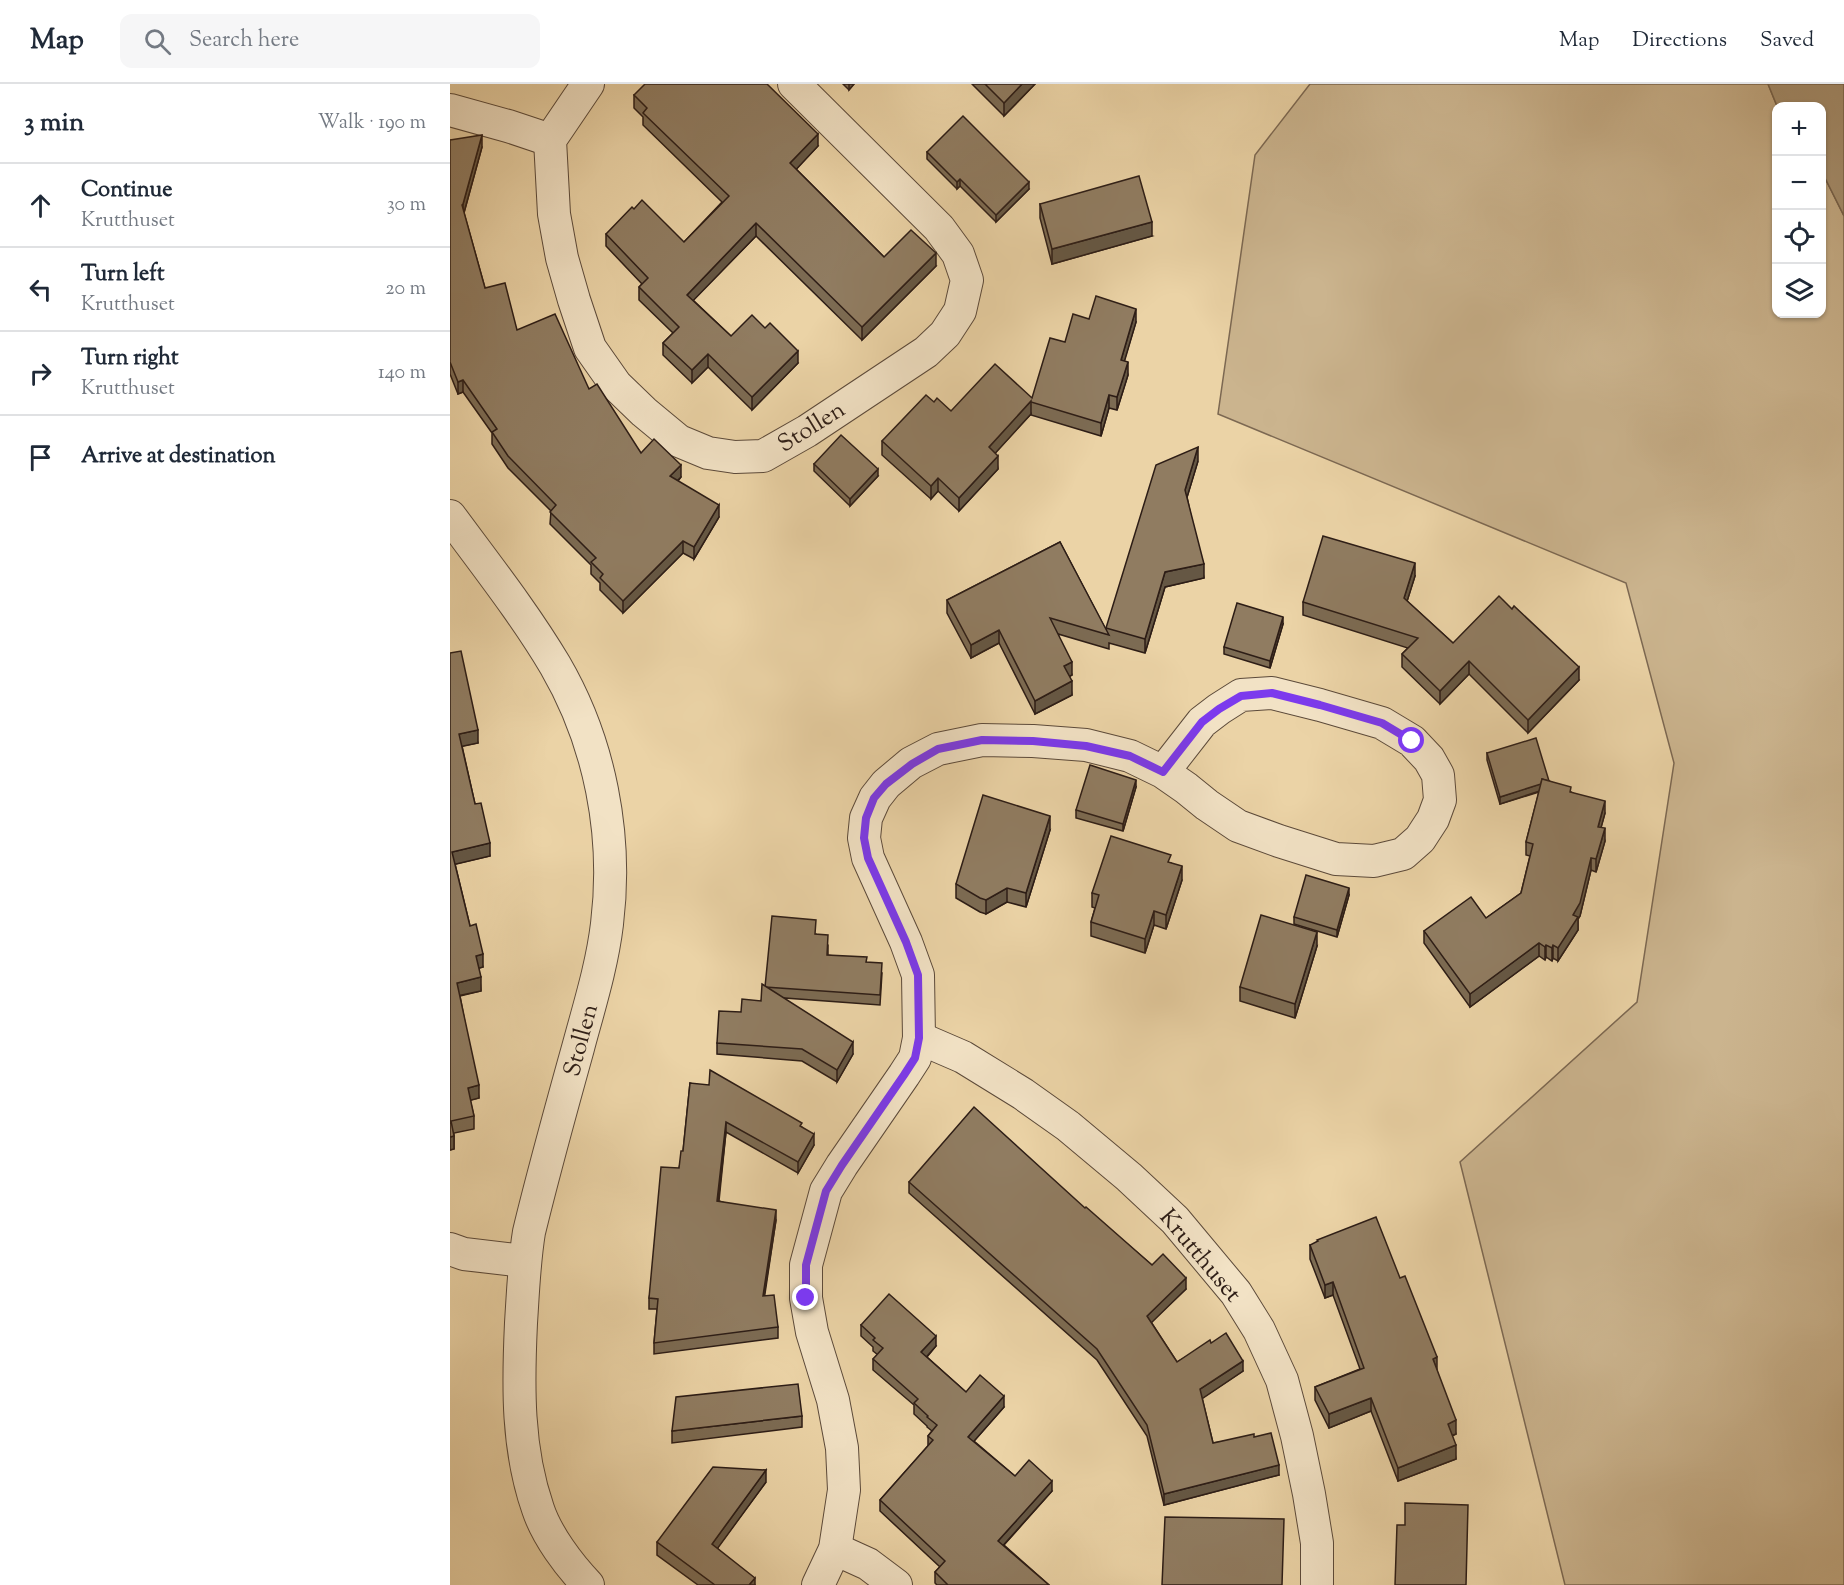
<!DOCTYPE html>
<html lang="en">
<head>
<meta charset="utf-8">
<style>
	:root { --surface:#fff; --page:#f6f6f7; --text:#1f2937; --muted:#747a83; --line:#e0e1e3 }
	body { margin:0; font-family:"Sorts Mill Goudy",serif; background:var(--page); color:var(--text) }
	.controls { position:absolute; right:18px; top:18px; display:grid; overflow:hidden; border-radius:12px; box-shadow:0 2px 4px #0004 }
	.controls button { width:54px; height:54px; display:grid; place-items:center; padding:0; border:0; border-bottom:2px solid var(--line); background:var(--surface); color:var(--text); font:30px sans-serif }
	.stop { position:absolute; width:18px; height:18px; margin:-14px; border:4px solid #7c3aed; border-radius:50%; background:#fff }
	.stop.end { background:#7c3aed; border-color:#fff; box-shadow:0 2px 6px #0008 }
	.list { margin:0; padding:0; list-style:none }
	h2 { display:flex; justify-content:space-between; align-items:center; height:78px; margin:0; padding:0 24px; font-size:26px }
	h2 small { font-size:20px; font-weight:400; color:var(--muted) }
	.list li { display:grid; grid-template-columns:39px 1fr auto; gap:18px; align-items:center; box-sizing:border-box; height:84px; padding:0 24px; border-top:2px solid var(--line) }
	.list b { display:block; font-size:22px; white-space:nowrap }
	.list p { margin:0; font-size:20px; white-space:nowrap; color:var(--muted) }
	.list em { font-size:20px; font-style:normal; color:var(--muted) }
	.icon { flex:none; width:33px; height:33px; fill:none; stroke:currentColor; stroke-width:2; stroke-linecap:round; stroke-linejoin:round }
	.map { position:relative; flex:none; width:1394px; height:1501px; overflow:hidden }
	header { display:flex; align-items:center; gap:36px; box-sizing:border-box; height:84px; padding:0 30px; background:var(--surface); border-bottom:2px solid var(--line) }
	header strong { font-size:28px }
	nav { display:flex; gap:33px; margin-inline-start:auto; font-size:21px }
	.search { width:420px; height:54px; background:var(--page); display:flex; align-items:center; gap:15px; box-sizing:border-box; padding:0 21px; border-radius:12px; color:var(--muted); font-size:22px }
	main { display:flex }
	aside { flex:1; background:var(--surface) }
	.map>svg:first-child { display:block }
</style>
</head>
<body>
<header>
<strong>Map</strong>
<div class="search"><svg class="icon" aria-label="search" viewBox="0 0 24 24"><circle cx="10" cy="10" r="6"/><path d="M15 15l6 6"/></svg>Search here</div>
<nav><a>Map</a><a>Directions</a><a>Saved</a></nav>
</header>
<main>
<aside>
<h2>3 min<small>Walk · 190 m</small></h2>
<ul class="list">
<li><svg class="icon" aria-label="ahead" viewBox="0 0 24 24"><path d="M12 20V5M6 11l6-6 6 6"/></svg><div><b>Continue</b><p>Krutthuset</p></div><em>30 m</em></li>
<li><svg class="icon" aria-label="left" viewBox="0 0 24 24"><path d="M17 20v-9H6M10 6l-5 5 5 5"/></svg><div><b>Turn left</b><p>Krutthuset</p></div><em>20 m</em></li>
<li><svg class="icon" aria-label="right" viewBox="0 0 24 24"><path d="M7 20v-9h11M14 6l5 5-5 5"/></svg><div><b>Turn right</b><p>Krutthuset</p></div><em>140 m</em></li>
<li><svg class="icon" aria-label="arrive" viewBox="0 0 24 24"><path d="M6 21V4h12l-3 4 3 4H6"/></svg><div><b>Arrive at destination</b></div></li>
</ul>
</aside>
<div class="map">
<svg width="1394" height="1501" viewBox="0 0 1394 1501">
	<rect width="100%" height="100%" fill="#ebd3a6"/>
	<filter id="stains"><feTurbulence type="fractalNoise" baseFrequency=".00333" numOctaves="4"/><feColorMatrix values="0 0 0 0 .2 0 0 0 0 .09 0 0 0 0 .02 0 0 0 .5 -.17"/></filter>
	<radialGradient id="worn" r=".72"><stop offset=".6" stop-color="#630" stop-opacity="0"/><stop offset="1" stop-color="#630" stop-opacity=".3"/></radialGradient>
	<path fill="#cbb48e" stroke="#7c6852" stroke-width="1.5" d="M860 0H1318L1327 22 1326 230H1372V88L1394 132V1501H1115L1010 1078 1187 918 1224 679 1176 499 768 330 805 71Z"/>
	<path fill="#aa9575" stroke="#78654f" stroke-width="1.5" d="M1318 0H1394V132L1372 88V22H1327Z"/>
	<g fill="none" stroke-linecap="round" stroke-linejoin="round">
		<defs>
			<g id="street">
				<path d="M138 0 100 56 104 130 112 174 124 216 140 264 166 301 194 328 229 357 258 369 285 373 313 372 357 347 476 268 495 250 510 227 517 196 508 170 489 144 344 0"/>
				<path d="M0 26 58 42 100 56"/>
				<path d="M0 432C36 481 74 529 105 581 150 658 168 751 157 840 152 882 139 923 128 964 111 1025 94 1086 79 1148 74 1178 73 1209 71 1239 68 1302 67 1365 88 1425 97 1452 119 1481 138 1501"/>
				<path d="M469 954 513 973 573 1010 618 1042 679 1093 725 1136 786 1209 809 1246 832 1296 847 1352 859 1410 867 1459V1501"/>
				<path d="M0 1165 14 1170 75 1177"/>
				<path d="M385 1465 418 1480 446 1501"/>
				<path d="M368 1501 385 1465 394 1406 392 1364 383 1316 362 1248 356 1214V1181L376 1107 392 1081 454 991 465 974 469 954 468 891 456 858 418 774 414 754 416 734 425 714 436 700 461 679 488 665 532 656 583 657 636 661 680 672 713 688 736 704 757 721 788 742 829 757 886 775 924 777 953 770 970 755 983 735 990 716 988 691 979 675 962 657 932 639 870 621 822 609 791 611 769 625 752 638 713 688"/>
			</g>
		</defs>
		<use href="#street" stroke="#5c4a3a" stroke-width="34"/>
		<use href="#street" stroke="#f2e2c5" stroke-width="32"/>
	</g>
	<g fill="#7c6b53" stroke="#2d1d16" stroke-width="1.5">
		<path d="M393 0H404L399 6Z"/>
		<path d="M522 0H585L554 32Z"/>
		<path d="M184 11 368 62 346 85 434 173 486 182 412 256 306 152 243 216 281 252 348 279 302 326 258 283 242 299 213 271V259L223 249 189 216V203L192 200 156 162V150L234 158 272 118 193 41V33L184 24Z"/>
		<path d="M0 56 32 63 14 129 35 204 67 246 139 305 191 369 231 393 228 397 269 433 244 475 233 469 173 529 150 506V499L141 490V481L100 440 101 427 58 384 42 360V349L13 308 8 310 0 290Z"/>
		<path d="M477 68 579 105 546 138 510 102 507 105 477 75Z"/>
		<path d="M590 120 702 152 602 180 590 134Z"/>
		<path d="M639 235 686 238 674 277 678 291 667 326 659 324 651 352 581 331V330L545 369 548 385 509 427 488 407 481 415 432 371V357L484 318 501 327 582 314 615 258Z"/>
		<path d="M748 377 737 413 754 494 715 503 695 569 659 559V565L608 550 622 591 619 593 622 611 585 630 549 559 521 574 497 529V516L610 458 656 546Z"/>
		<path d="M364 380 428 392 400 422 364 387Z"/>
		<path d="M965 492 957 517 1003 559 1129 596 1078 649 1019 590 990 620 952 583V570L958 564 853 531V518Z"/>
		<path d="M833 540 820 584 774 570V563Z"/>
		<path d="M0 569 28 659 12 662 25 720 40 772 5 780 20 842 33 883 29 884 31 907 10 912 29 1014 20 1016 24 1032V1045L4 1049V1065L0 1066Z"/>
		<path d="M1037 669 1099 697 1121 708 1155 729 1151 743 1155 757 1146 788 1141 786 1130 832 1128 835V846L1108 877 1103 874 1102 877 1096 873 1095 876 1089 872 1020 923 974 859V847L1036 834 1071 809 1080 772 1076 771V758L1089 708 1050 720 1037 676Z"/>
		<path d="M686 703 673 747 626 734V726Z"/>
		<path d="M600 746 576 823 557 818 536 830 530 828 506 814V800Z"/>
		<path d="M721 779 732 796 716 845 704 841 695 869 641 852V838L645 824 642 823V809Z"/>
		<path d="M899 811 887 853 844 840V833Z"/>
		<path d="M366 850 378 861V871L416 878 432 889 430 921 334 914 403 970 387 998 352 977 267 970V959L291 928 311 917 316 903Z"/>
		<path d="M867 862 845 934 790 917V903Z"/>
		<path d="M240 999 352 1043 364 1061 348 1089 276 1048 269 1117 326 1136 314 1212 328 1243V1254L204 1270V1259L207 1225H199V1214L233 1067Z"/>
		<path d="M459 1098 635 1124 702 1181 736 1205 701 1238 727 1278 761 1259 793 1287 752 1314 763 1359 804 1353 829 1391 714 1421 697 1352 647 1276 459 1109Z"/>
		<path d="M860 1161 950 1194 987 1287 1006 1350 1002 1352 1006 1375 948 1397 921 1327 879 1344 865 1316V1303L910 1285 883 1211 875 1214 860 1175Z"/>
		<path d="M411 1241 486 1262 477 1273 516 1308 554 1323 524 1357 565 1392 602 1407 554 1461 599 1501H487L485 1499V1488L490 1483 430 1427V1416L478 1362V1352L482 1347 477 1343V1342L464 1330V1321L423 1286V1275L428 1271 423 1267V1263L411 1252Z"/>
		<path d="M352 1332V1343L222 1359V1347Z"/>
		<path d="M316 1398 267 1464 305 1501H248L207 1471V1458Z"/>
	</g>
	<g fill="#655744" stroke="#2d1d16" stroke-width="1.5">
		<path d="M399 0H404L399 6Z"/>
		<path d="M572 0H585L554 32V19Z"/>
		<path d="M368 50V62L340 92V79Z"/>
		<path d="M32 51V63L13 132V120Z"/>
		<path d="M510 95V102L507 105V98Z"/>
		<path d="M579 98V105L546 138V131Z"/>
		<path d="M702 138V152L602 180V165Z"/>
		<path d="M306 139V152L237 223V211Z"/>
		<path d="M486 169V182L412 256V243Z"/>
		<path d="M686 225V238L671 289V276Z"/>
		<path d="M348 267V279L302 326V313Z"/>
		<path d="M258 270V283L242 299V286Z"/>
		<path d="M678 278V291L667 326V313Z"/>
		<path d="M13 296V308L8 310V298Z"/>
		<path d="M659 311V324L651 352V339Z"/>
		<path d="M581 317V330L539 376V363Z"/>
		<path d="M748 363V377L735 420V406Z"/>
		<path d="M548 372V385L509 427V414Z"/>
		<path d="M231 381V393L220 404V392Z"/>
		<path d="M428 385V392L400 422V415Z"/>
		<path d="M488 394V407L481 415V402Z"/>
		<path d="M269 421V433L244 475V463Z"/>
		<path d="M233 457V469L173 529V517Z"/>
		<path d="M965 479V492L954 527V514Z"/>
		<path d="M754 480V494L715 503 695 569V555L715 488Z"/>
		<path d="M833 533V540L820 584V577Z"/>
		<path d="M549 546V559L521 574V561Z"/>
		<path d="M1019 577V590L990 620V607Z"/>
		<path d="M622 578V591L614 595V582Z"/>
		<path d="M1129 583V596L1078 649V636Z"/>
		<path d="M622 597V611L585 630V617Z"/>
		<path d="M28 646V659L9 663V650Z"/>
		<path d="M686 696V703L673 747V740Z"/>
		<path d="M1099 697V704L1050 720V713Z"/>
		<path d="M1155 717V729L1148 755V743Z"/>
		<path d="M600 732V746L576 823V809Z"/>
		<path d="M1155 744V757L1146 788V775Z"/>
		<path d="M40 759V772L2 781V768Z"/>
		<path d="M1141 774V786L1130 832 1128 835V846L1108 877V864L1123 831Z"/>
		<path d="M732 782V796L716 845V831Z"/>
		<path d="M557 804V818L536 830V816Z"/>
		<path d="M899 804V811L887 853V846Z"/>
		<path d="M704 827V841L695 869V855Z"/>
		<path d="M867 848V862L845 934V920Z"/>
		<path d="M1089 859V872L1020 923V910Z"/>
		<path d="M1096 861V873L1095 876V863Z"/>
		<path d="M1103 861V874L1102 877V864Z"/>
		<path d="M33 870V883L26 885V872Z"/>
		<path d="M31 893V907L7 912V899Z"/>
		<path d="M403 958V970L387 998V986Z"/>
		<path d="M29 1001V1014L18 1017V1004Z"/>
		<path d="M276 1038V1048L267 1128V1117Z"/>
		<path d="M364 1050V1061L348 1089V1078Z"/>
		<path d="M4 1052V1065L0 1066V1053Z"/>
		<path d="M326 1126V1136L313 1223V1212Z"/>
		<path d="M736 1194V1205L697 1243V1232Z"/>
		<path d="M883 1198V1211L875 1214V1201Z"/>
		<path d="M486 1252V1262L471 1279V1268Z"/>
		<path d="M987 1273V1287L983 1275Z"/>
		<path d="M793 1277V1287L750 1316V1305Z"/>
		<path d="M554 1312V1323L518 1364V1353Z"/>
		<path d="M921 1314V1327L879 1344V1330Z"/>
		<path d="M1006 1336V1350L998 1353V1340Z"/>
		<path d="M1006 1361V1375L948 1397V1384Z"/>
		<path d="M829 1381V1391L714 1421V1410Z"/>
		<path d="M316 1386V1398L262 1472V1460Z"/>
		<path d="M602 1397V1407L548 1467V1457Z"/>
		<path d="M305 1494V1501H299Z"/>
	</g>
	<g fill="#907c61" stroke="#2d1d16" stroke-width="1.5">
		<path d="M195 0H317L368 50 340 79 434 173 461 146 486 169 412 243 306 139 237 211 281 252 302 231 315 244 320 239 348 267 302 313 258 270 242 286 213 259 229 243 189 203 198 194 156 150 182 123 184 125 192 116 234 158 279 112 193 29 197 24 184 11Z"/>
		<path d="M535 0H572L554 19Z"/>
		<path d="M513 32 579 98 546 131 510 95 507 98 477 68Z"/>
		<path d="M32 51 13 120 12 121 35 204 55 199 67 246 105 230 139 305 147 300 191 369 204 355 231 381 220 392 269 421 244 463 233 457 173 517 150 494 153 490 141 478 146 474 100 428 106 421 58 372 42 348 47 345 13 296 8 298 0 278V56Z"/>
		<path d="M689 92 702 138 602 165 590 120Z"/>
		<path d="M646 212 686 225 671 276 678 278 667 313 659 311 651 339 581 318V317L539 363 548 372 509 414 488 394 481 402 432 357 476 311 484 318 487 314 501 327 545 280 582 314 600 254 615 258 623 230 639 235Z"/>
		<path d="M391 351 428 385 400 415 364 380Z"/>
		<path d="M748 363 735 406 754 480 715 488 695 555 656 544 706 381Z"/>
		<path d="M873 452 965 479 954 514 1003 559 1049 512 1062 525 1064 522 1129 583 1078 636 1019 577 990 607 952 570 968 554 853 518Z"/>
		<path d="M610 458 659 551 600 534 622 578 614 582 622 597 585 617 549 546 521 561 497 516Z"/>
		<path d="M787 519 833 533 820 577 774 563Z"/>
		<path d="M11 567 28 646 9 650 25 720 31 719 40 759 2 768 20 842 26 840 33 870 26 872 31 893 7 899 29 1001 18 1004 24 1032 1 1037 4 1052 0 1053V569Z"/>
		<path d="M1086 654 1099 697 1092 695 1091 700 1050 713 1037 669Z"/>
		<path d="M640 681 686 696 673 740 626 726Z"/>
		<path d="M1092 695 1121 703 1120 708 1155 717 1148 743 1155 744 1146 775 1141 774 1130 819 1123 831 1128 833 1108 864 1103 861 1102 864 1096 861 1095 863 1089 859 1020 910 974 847 1021 813 1036 834 1071 809 1083 760 1076 758Z"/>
		<path d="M533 711 600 732 576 809 557 804 536 816 530 814 506 800Z"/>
		<path d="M661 752 721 771 718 778 732 782 716 831 704 827 695 855 641 838 649 811 642 809Z"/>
		<path d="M856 791 899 804 887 846 844 833Z"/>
		<path d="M811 831 867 848 845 920 790 903Z"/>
		<path d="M322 832 366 836 365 850 378 851 377 871 417 873 416 878 432 879 430 911 315 903Z"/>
		<path d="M312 900 403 958 387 986 352 965 267 959 269 927 291 928 292 915 311 917Z"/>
		<path d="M260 986 352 1039 350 1042 364 1050 348 1078 276 1038 267 1117 326 1126 313 1212 324 1211 328 1243 204 1259 208 1215 199 1214 211 1083 229 1084 231 1067H233L240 999 259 1001Z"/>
		<path d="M524 1023 635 1124 636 1123 702 1181 713 1170 736 1194 697 1232 727 1278 760 1256 761 1259 776 1249 793 1277 750 1305 763 1359 804 1350V1353L821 1349 829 1381 714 1410 697 1341 647 1265 459 1098Z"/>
		<path d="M926 1133 950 1194 955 1192 987 1273 983 1275 1006 1336 998 1340 1006 1361 948 1384 921 1314 879 1330 865 1303 914 1284 883 1198 875 1201 860 1161 868 1157 867 1156Z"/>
		<path d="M439 1210 486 1252 471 1268 516 1308 530 1291 554 1312 518 1353 565 1392 579 1376 602 1397 548 1457 599 1501H498L485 1488 495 1477 430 1416 483 1356 478 1352 487 1341 477 1333 478 1332 464 1319 468 1315 423 1275 433 1264 423 1256 425 1254 411 1241Z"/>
		<path d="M348 1300 352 1332 222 1347 226 1313Z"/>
		<path d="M263 1383 316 1386 262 1460 305 1494 299 1501H265L207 1458Z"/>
		<path d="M955 1419 1018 1421 1016 1501H945L947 1441H955Z"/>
		<path d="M715 1433 834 1435 832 1501H712Z"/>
	</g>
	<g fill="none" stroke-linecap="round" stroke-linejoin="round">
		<path stroke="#7c3aed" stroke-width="8" d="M356 1214V1181L376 1107 392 1081 454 991 465 974 469 954 468 891 456 858 418 774 414 754 416 734 424 714 436 700 462 680 488 665 532 656 583 657 636 662 680 672 713 688 752 638 769 625 791 612 822 609 870 621 932 639 962 657"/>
	</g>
	<g text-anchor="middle" stroke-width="4.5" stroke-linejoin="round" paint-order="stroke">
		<g font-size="24" fill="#2d1d16" stroke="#f2e2c5">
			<text transform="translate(361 342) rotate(-32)" y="8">Stollen</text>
			<text transform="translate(130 956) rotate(-75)" y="8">Stollen</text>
			<text transform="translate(751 1171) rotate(50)" y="8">Krutthuset</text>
		</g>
	</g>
	<rect width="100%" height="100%" filter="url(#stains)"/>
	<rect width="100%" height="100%" fill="url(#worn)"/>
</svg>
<div class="controls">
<button>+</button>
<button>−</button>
<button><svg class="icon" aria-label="locate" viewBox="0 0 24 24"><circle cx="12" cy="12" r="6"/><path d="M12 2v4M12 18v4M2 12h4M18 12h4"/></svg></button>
<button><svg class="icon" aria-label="layers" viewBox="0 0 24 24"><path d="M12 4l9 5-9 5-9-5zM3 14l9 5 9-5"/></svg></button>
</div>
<div class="stop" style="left:962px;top:657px"></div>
<div class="stop end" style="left:356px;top:1214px"></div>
</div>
</main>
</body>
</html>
